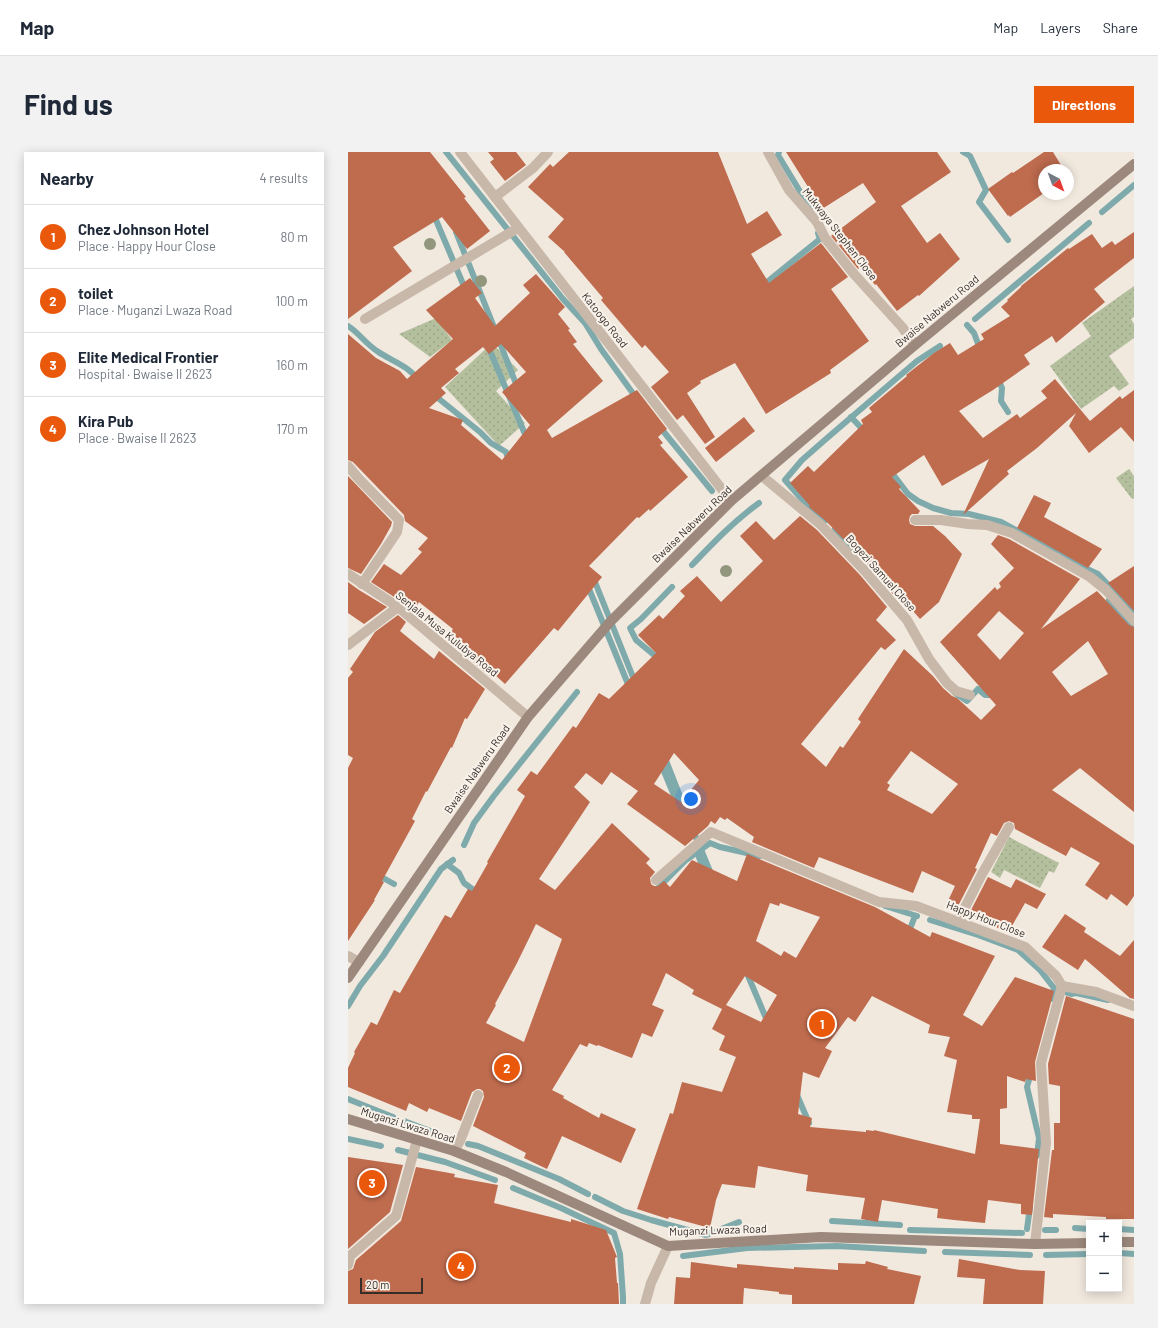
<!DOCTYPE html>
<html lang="en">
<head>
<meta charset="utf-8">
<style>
	:root { --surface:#fff; --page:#f2f2f3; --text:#1f2937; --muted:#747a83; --line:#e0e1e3; --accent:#ea580c }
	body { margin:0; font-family:Barlow,sans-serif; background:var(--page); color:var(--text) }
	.controls { position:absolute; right:12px; bottom:12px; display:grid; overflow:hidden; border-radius:0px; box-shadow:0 2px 10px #0003 }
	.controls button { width:36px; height:36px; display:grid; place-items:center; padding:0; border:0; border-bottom:1px solid var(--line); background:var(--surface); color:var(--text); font:20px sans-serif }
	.compass { position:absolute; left:690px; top:12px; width:36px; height:36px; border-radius:50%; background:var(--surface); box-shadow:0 2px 10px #0003; rotate:139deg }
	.scale { position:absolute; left:12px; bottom:10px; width:63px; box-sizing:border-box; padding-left:4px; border:2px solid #362d29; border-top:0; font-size:11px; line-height:14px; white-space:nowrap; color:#362d29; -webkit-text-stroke:3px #f9f2ea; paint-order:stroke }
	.you { position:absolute; left:343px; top:647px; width:14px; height:14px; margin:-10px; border:3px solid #fff; border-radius:50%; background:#1a73e8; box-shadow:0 0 0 6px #1a73e833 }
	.badge { display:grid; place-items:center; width:26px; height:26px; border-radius:50%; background:var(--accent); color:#fff; font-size:13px; font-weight:700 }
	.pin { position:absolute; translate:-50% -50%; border:2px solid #fff; box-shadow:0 1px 4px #0006 }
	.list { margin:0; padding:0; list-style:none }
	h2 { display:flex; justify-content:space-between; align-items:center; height:52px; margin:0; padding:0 16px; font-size:17px }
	h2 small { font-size:13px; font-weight:400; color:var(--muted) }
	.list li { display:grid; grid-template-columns:26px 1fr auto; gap:12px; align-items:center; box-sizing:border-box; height:64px; padding:0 16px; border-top:1px solid var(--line) }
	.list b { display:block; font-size:15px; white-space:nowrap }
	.list p { margin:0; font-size:13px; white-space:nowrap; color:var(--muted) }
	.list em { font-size:13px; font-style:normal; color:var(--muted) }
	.map { position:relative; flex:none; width:786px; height:1152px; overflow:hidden; border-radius:0px }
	header { display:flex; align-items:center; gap:24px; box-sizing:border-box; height:56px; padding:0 20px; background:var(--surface); border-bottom:1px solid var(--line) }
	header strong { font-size:19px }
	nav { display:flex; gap:22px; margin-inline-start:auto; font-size:14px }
	.intro { display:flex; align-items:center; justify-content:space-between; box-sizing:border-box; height:96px; padding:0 24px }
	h1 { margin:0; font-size:28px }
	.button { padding:10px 18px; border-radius:0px; background:var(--accent); color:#fff; font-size:14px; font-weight:700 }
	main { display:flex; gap:24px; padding:0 24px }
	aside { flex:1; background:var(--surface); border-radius:0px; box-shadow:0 2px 10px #0003 }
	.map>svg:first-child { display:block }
</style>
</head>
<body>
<header>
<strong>Map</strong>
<nav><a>Map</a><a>Layers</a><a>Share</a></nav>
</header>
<div class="intro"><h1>Find us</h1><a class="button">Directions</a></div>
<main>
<aside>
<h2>Nearby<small>4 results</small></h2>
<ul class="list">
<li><span class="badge">1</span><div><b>Chez Johnson Hotel</b><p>Place · Happy Hour Close</p></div><em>80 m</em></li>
<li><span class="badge">2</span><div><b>toilet</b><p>Place · Muganzi Lwaza Road</p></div><em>100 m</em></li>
<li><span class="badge">3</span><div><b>Elite Medical Frontier</b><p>Hospital · Bwaise II 2623</p></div><em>160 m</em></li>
<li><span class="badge">4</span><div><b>Kira Pub</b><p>Place · Bwaise II 2623</p></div><em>170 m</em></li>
</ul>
</aside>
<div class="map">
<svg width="786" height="1152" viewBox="0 0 786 1152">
	<defs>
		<pattern id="grass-dots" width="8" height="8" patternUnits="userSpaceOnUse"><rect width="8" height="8" fill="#b4bf9e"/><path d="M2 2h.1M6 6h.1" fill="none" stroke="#9ba488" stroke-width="1.8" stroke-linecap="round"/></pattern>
	</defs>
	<rect width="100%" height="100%" fill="#f1e8de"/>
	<g fill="url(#grass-dots)">
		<path d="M786 134V165L783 167 786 172V186L761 204 781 232 771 239 766 234 733 257 702 214 743 184 734 171Z"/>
		<path d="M88 166 104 188 82 205 51 182Z"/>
		<path d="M144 191 170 218 148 239 177 271 151 294 97 235Z"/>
		<path d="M781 317 786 324V346L784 347 768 326Z"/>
		<path d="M661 685 711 711 706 721 701 719 692 736 656 718 652 726 643 720Z"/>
	</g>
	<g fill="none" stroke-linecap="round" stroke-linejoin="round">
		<g stroke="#7eaaac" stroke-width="6">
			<path d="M98 0 215 147 237 171 253 197 289 247"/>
			<path d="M431 0 430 3 462 56"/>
			<path d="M615 0 622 4 638 38 631 50 660 88"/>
			<path d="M754 60 786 33"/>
			<path d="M85 61 118 139"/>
			<path d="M108 80 146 175"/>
			<path d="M414 134 472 87 470 81"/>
			<path d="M627 167 741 71"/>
			<path d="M619 173 626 181 632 197"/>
			<path d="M0 174C11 181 18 192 29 199 43 209 60 213 70 228"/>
			<path d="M150 186 170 237"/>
			<path d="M140 194 179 287"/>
			<path d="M649 225 654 236 653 249 660 260"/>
			<path d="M85 242 132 280 143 291 158 300 160 306 159 309"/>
			<path d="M503 265 517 280"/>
			<path d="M311 274 364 339"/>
			<path d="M541 317 560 342 570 349 585 356 603 361 621 362 653 370 697 394 712 399 737 416 750 422 786 460"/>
			<path d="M478 368 465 360 437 328 454 308 478 287 549 226 569 209 592 194"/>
			<path d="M487 377 505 400"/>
			<path d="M344 413C365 391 386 369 411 351"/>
			<path d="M245 425 287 530"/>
			<path d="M239 432 282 537"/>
			<path d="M761 448 768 457 786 474"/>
			<path d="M311 510 306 503 288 488 282 476 293 467 324 435"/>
			<path d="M607 541 619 549 630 537 637 543H646"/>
			<path d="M317 606 337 657"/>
			<path d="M313 612 330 653"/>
			<path d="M345 678 363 722"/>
			<path d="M116 693 126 671 145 645 229 540"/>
			<path d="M346 693 357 720"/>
			<path d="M99 712 111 721 116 731 123 736 132 741"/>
			<path d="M28 722 46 732"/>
			<path d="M311 735 338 708 362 691 372 695 412 704"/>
			<path d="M537 754 569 764"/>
			<path d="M582 768 630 783 670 798 692 818 706 836 703 847"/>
			<path d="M560 782 567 764"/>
			<path d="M398 819 420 871"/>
			<path d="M711 838 723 842 728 841 760 848"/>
			<path d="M0 854 12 834 35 804 93 717 105 708"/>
			<path d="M683 921 679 935 691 986 689 1004"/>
			<path d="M449 943 461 971"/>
			<path d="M0 947 45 965"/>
			<path d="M56 969 106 988"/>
			<path d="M0 987 33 994"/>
			<path d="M120 992 130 994 211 1027 240 1042"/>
			<path d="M50 998 97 1010 147 1028"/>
			<path d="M165 1036 213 1056 266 1081 272 1102 275 1145V1152"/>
			<path d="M247 1045 275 1059 303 1068 358 1083 391 1070"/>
			<path d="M484 1069 552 1073"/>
			<path d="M727 1076 741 1077"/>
			<path d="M679 1077 682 1055"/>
			<path d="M771 1077 786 1078"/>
			<path d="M562 1078 674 1081"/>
			<path d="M697 1078H708"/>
			<path d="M597 1100 682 1103"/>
			<path d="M771 1101 786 1102"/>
			<path d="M698 1103 741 1102"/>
			<path d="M335 1104 399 1096 489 1094 576 1099"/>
		</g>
	</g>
	<g fill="#be6b4e" fill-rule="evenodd">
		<path d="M0 0H82L118 45 116 46 142 79 119 97 94 65 45 95 64 119 0 167Z"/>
		<path d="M140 0H168L178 13 157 29 142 10 146 7Z"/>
		<path d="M221 0H370L399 72 419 59 434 83 403 102 421 131 473 91 500 125 483 137 521 189 482 218 483 221 418 262 387 211 352 229 353 231 339 241 367 285 357 292 335 263 329 268 303 235 321 220 298 194 297 193 294 196 253 148 255 146 216 100H217L200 85 216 67 180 35 202 12 205 15Z"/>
		<path d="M438 0H589L603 20 553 54 579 91 592 81 612 107 571 144 570 143 549 159 528 132 527 133 513 115 510 117 483 84 528 50 515 31 474 57Z"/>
		<path d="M696 0H705L716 18H696V41L662 65 661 63 660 64 640 37 664 20 665 21Z"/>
		<path d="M786 80V106L746 137 757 150 708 191 704 184 676 203 682 212 645 238 611 259 635 286 669 262 672 266 699 246 693 239 707 227 742 269 772 244 774 247 786 238V290L773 275 741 301 721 274 728 261 689 296 659 319 661 322 615 363 641 307 594 334 576 303 544 325 553 335 551 337 572 359 570 362H564L562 364 561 368 562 372 567 374H585L597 384 614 402 591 450 572 467 551 443 548 446 522 415 478 369 461 355 462 354 442 331 460 314 466 320 515 272 513 268 524 260 521 256 559 224 558 223 586 201 602 191 610 203 636 187 633 182 662 164 653 155 660 149 659 148 673 135V134L720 96 721 97 744 82 754 96 764 89 767 93Z"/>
		<path d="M188 122 217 155 210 162 222 177 220 178 229 190 225 192 255 229 199 278 204 286 289 238 319 277 310 285 315 291 312 293 340 325 302 359 301 357 291 366 289 365 241 414 254 425 210 479 206 476 157 532 146 522 144 526 98 487 105 477 71 450 65 459 54 450 23 430 36 412 53 423 74 400 70 397 80 386 57 369 56 363 5 310 0 308V182L28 206 52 219 59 227 105 187 78 158 122 126 134 141 127 146 147 174 182 141 175 133ZM153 192 178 220 154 240 182 273 154 308 113 273 115 268 81 256 98 241 93 236 111 221 107 217 135 195 141 202Z"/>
		<path d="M396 265 407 279 368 310 357 296Z"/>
		<path d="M0 324 44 370 43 374 33 392 13 422 0 416Z"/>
		<path d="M686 343 703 351 696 365 754 397 740 416 669 376Z"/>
		<path d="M452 364 469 378 512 423 539 455 528 468 548 488 537 498 533 495 453 592 478 615 492 594 495 596 513 570 510 567 556 497 585 524 595 536 604 544 609 546 633 568 648 553 592 490 647 435 649 438 653 435 651 431 666 416 643 392 650 383 661 387 732 427 693 477 749 439 781 473 786 475V660L732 616 704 638 786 693V744L779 754 763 742 759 748 737 733 752 711 723 695 718 704 667 677 666 671 661 669 656 671 649 684 643 681 627 716 629 717 628 719 609 756 599 751 607 734 574 719 565 741 471 705 466 716 404 690 406 685 379 666 377 668 372 665 367 672 363 669 360 674 337 694 279 652 290 639 263 620 254 633 238 621 226 635 242 650 191 727 207 738 264 671 302 707 298 711 307 720 302 726 303 732 306 734H310L316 729 322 735 344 708 389 729 399 702 527 755 582 785 584 780 647 804 615 863 634 874 667 825 706 839 687 910 688 929 678 927 677 930 659 924V956L652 957V992L691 997 684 1063 673 1062V1052L640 1048 637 1071 606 1068 589 1066 590 1057 534 1048 530 1070 513 1067 517 1046 458 1039 460 1023 410 1014 407 1036 374 1032 368 1048 362 1076 321 1065 320 1067 289 1057 322 961 325 962 334 930 374 940 388 905 371 898 377 884 364 877 374 857 344 842 346 838 318 821 304 853 316 858 304 885 294 881 284 906 250 893 249 894 241 891 239 895 232 892 204 938 216 944 215 946 251 966 253 961 288 977 273 1011 214 984 199 1017 176 1006 178 1001 125 974 136 945 135 939 132 937H129L124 940 113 969 81 956 79 960 61 951 58 959 0 935V916L7 901 6 900 23 870 29 873 46 838 52 841 97 763 103 766 120 737 124 739 140 711 139 710 177 644 169 638 183 619 189 623 225 574 228 576 251 541 261 547 308 501 290 483 311 463 315 467 337 444 332 439 349 424 373 450 415 409 392 384 408 369 426 388ZM651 459 676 481 652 508 629 483ZM740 489 760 522 723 544 704 520ZM563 599 610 632 584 662 539 638 542 633 539 631ZM326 601 351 628 333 650 306 632ZM422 751 431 754 432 751 472 765 448 806 436 799 433 804 408 789ZM188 772 214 787 176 890 138 871 148 853 147 852 169 811ZM397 824 429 843 413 870 378 853ZM524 844 582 873 580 881 602 885 596 904 609 908 599 960 624 963V967H632L627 1002 526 978V979L518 978V980L462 975 464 966 450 962 455 920 471 926 484 899 477 896 500 865 507 870Z"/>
		<path d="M786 414V459L760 431Z"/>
		<path d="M0 430 11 438 39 455 16 472 0 461Z"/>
		<path d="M50 463 58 470 52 479 86 507 91 499 137 537 119 567 117 566 104 596 103 595 79 640 78 639 64 667 67 669 34 729 36 730 26 748H27L0 789V616L5 606 0 603V526L5 520 2 517 27 480Z"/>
		<path d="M640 725 663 736 668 727 698 742 689 757 677 751 660 781 621 762Z"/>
		<path d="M717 762 738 776 736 780 772 804 786 788V847L782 846 737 807 730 818 694 795Z"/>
		<path d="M718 844 786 867V1067H758V1065L705 1062V1066L696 1065 704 998H706V971H712V934L701 932 700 912Z"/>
		<path d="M0 1005 55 1013 42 1060 0 1097Z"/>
		<path d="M68 1015 107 1022 106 1025 150 1033 146 1051 223 1070V1067L258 1078 269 1105 267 1106 269 1131H270L271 1152H0V1119L5 1117 8 1108 53 1069Z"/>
		<path d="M611 1107 672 1118 697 1119 695 1152H635L637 1127 609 1125Z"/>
		<path d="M518 1109 540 1115 539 1117 573 1124 566 1152H444V1143L431 1142V1140L396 1136 395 1152H326L328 1125 342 1126 343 1110 389 1116V1112L446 1117V1115L490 1118V1111L517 1112Z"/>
	</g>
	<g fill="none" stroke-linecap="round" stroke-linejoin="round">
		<g stroke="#c8b8aa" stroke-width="10">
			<path d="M112 0 383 349"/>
			<path d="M420 0 441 38 469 70 477 86 506 122 554 175 567 193"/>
			<path d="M147 45 185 16 200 0"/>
			<path d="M17 167 170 76"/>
			<path d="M0 314 11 327 51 368 49 380 14 432"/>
			<path d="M414 324 473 373 517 419 559 468 581 507 599 531 608 539 622 543"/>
			<path d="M567 368H593L620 372 639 373 664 381 742 425 758 438 786 469"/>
			<path d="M0 422 50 455 180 565"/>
			<path d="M0 493 50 455"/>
			<path d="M308 728 363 680 531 750 568 754 677 795 708 824 714 834 693 911 698 991 687 1092"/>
			<path d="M610 769 634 722 661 675"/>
			<path d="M0 804 11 810"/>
			<path d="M714 834 748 840 786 854"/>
			<path d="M106 999 112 989 130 943"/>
			<path d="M0 1113 2 1104 48 1064 69 988"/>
			<path d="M297 1152 303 1131 320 1094"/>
		</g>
		<g stroke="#9c887c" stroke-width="10">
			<path d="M0 826 180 565 262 470 383 349 567 193 786 12"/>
			<path d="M0 967 106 999 158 1020 320 1094 473 1085 687 1092 741 1091"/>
			<path d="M771 1090H786"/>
		</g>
	</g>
	<g fill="#92967d">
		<circle cx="82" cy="92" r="6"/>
		<circle cx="133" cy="129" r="6"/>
		<circle cx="378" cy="419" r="6"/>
	</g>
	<g text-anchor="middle" stroke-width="4" stroke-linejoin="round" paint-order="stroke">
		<g font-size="11" fill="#362d29" stroke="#f9f2ea">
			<text transform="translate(492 82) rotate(52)" y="4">Mukwaya Stephen Close</text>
			<text transform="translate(589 159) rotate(-40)" y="4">Bwaise Nabweru Road</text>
			<text transform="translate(257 168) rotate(52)" y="4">Katoogo Road</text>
			<text transform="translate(344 372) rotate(-44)" y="4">Bwaise Nabweru Road</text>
			<text transform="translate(533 421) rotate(48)" y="4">Bogezi Samuel Close</text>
			<text transform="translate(99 482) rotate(39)" y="4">Senjala Musa Kulubya Road</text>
			<text transform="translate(129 617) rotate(-55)" y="4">Bwaise Nabweru Road</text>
			<text transform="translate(638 767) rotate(21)" y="4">Happy Hour Close</text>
			<text transform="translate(60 973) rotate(17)" y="4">Muganzi Lwaza Road</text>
			<text transform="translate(370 1078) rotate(-2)" y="4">Muganzi Lwaza Road</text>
		</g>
	</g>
</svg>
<div class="controls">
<button>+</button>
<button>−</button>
</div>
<svg class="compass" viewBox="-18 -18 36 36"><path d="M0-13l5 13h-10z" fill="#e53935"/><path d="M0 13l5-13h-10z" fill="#747a83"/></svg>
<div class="scale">20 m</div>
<div class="you"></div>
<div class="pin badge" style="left:474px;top:872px">1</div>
<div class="pin badge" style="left:159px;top:916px">2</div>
<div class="pin badge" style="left:24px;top:1031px">3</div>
<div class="pin badge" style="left:113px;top:1114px">4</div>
</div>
</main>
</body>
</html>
